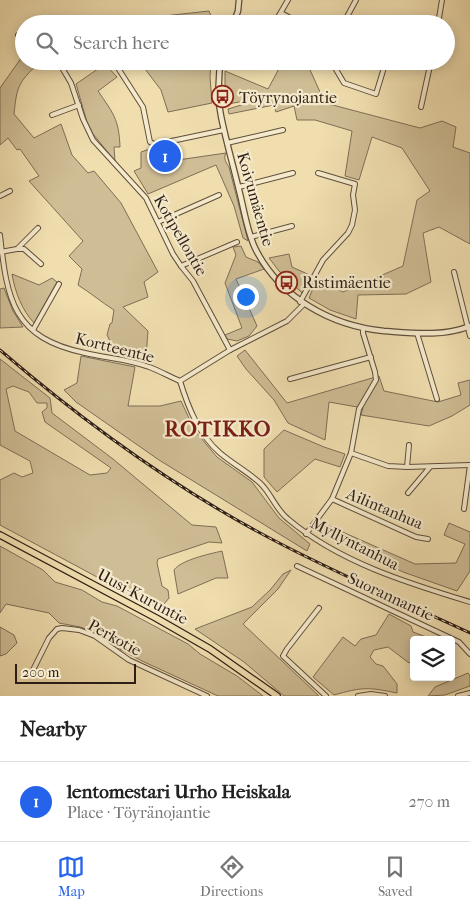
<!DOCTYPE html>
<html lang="en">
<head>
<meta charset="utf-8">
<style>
	:root { --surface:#fff; --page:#f6f6f6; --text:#222; --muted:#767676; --line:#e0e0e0; --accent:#2563eb }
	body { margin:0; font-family:"IM FELL French Canon",serif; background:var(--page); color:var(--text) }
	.controls { position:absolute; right:15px; bottom:15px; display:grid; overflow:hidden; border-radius:5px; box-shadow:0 2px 12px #0003 }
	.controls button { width:45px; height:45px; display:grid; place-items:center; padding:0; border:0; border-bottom:1px solid var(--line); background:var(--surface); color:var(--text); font:25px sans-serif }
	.scale { position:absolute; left:15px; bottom:12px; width:121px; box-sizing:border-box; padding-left:5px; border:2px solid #2e1e16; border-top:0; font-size:14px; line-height:18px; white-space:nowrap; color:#2e1e16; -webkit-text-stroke:4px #f5eacb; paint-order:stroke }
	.you { position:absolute; left:245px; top:296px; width:18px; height:18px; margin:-12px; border:4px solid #fff; border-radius:50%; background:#1a73e8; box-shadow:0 0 0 8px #1a73e833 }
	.badge { display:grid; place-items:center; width:32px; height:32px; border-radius:50%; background:var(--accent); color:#fff; font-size:16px; font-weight:700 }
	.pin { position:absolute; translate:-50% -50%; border:2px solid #fff; box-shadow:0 1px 5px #0006 }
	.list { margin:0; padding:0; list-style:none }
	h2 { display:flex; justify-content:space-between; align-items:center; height:65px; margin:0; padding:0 20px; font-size:21px }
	h2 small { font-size:16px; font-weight:400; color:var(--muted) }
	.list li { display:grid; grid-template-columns:32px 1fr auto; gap:15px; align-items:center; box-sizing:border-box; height:80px; padding:0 20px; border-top:1px solid var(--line) }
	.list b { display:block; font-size:19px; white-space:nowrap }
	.list p { margin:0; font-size:16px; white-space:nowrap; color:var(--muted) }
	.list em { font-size:16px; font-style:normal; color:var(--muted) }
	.icon { flex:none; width:28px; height:28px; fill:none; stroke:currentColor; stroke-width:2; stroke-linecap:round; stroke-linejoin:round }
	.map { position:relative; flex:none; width:470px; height:696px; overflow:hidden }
	.search { position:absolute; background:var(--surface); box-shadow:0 2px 12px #0003; left:15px; right:15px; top:15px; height:55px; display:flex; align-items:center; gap:12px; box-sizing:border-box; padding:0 18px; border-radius:28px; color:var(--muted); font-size:19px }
	.sheet { height:145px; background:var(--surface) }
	nav { display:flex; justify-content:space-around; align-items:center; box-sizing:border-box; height:70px; border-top:1px solid var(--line); background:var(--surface); font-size:14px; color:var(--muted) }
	nav a { display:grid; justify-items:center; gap:2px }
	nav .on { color:var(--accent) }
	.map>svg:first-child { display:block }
</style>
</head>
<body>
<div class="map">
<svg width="470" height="696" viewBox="0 0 470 696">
	<rect width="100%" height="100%" fill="#f0deaf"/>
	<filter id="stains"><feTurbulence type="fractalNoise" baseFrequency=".004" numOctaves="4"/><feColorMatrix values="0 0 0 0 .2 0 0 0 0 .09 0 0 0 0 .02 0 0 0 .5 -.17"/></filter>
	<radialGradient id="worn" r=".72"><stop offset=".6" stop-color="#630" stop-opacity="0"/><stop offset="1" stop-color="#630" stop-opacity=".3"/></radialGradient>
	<g fill="#cfbd95" stroke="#7e6e56" fill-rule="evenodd">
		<path d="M209 11 214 24H139L164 16Z"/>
		<path d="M24 54V61H41C19 82 17 84 14 114L34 138 61 124 72 155 88 173 94 171 121 203 158 272 144 282 148 297 123 307 148 331 146 357 115 351 107 335 110 324 112 323 114 310C101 302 91 293 78 285L82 269 69 256 83 241 29 181 39 176 20 149 17 150 8 138 0 145V88Z"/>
		<path d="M139 61H211L210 77 212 103 168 112 161 90Z"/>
		<path d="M283 61H306L325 103 420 128 442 121 456 127 453 147 470 153V244L439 227 423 233 431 282 406 294 358 295 356 319 330 310 309 298 317 279 343 292 403 266 417 200 430 191 402 148 372 137 359 180 345 176 352 131 315 120H297L294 106 276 112 274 105 229 114 228 109 248 103 246 101 227 104 225 92V71L268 89Z"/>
		<path d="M105 64 117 77 98 91C113 113 119 119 120 147H114L115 161 93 134 87 122 76 84Z"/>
		<path d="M156 147 164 162 226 153C223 158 226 163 229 167L248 241 243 238 234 206 216 165 148 194 134 171 141 168V152Z"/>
		<path d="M241 246 246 257 258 262 264 269 236 279 257 326 249 336 237 341 227 339 225 335 242 328 225 283 236 255 233 247Z"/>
		<path d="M289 254 292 267 312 276 302 293 279 271 269 258Z"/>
		<path d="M12 274 39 285 52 278 57 282 34 323C22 310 15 292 12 274Z"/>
		<path d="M4 288 13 311 23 327 0 328V289Z"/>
		<path d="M245 350 287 403 379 376 384 391 438 402 461 395 458 383 470 380V405L452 416 429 426 361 415 363 408 329 402 325 440 288 423 274 400 246 369 237 356Z"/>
		<path d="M81 356 135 367 128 406H160L181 401 195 431 217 457 252 482 279 518 310 544 307 551 159 460 76 402 64 390 77 383Z"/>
		<path d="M0 359 50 398 52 413 113 459 192 525 216 527 222 543 209 542 158 559 157 563 162 586 168 590 169 598 164 604 166 614 0 525V480L14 473 22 477 33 473 30 461 0 445ZM13 386 29 392 37 403H47V408L42 412 45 422 111 468 107 473 90 475 15 431 6 389Z"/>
		<path d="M284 430 324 447 345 454 340 467 315 459 277 492 264 477V449Z"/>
		<path d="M320 522 415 564 456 563 465 544 444 535 449 523 470 532V571L457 591 403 572 315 529Z"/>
		<path d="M0 546 43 570 55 582 82 590 102 602 117 606 188 644 200 654 237 676 263 696H218L142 661 114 646 98 633 80 627 59 623 49 613 6 604 0 613Z"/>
		<path d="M222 551 228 578H216L178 594 174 570C181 560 209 554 222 551Z"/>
		<path d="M291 570 278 589 243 624 319 696H284L244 662 195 629 252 607 270 590 283 574Z"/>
		<path d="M389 614 411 626 413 632 434 640H414V660L409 663 388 647 374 650 370 657 376 664 383 666 397 684V693C368 687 362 687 334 695L313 677 343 637 355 646 361 639 376 635Z"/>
		<path d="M0 627 14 635 17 643 6 654 0 656Z"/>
		<path d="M468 673 470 676V686L445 695 428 696 435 687Z"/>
	</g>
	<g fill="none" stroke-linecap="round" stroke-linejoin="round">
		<defs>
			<g id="minor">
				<path d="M281 13 296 21"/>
				<path d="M274 24 288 0"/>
				<path d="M343 24 356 0"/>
				<path d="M438 24 442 0"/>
				<path d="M18 35 24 38"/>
				<path d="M58 61 71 83 83 119 93 140 146 198 173 254 181 266 193 281 230 350"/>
				<path d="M331 61 344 83 376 94 386 61"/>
				<path d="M116 65 143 107 150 142 154 144 162 143 224 130"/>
				<path d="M421 107 431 61"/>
				<path d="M52 115 79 105"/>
				<path d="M227 143 283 130"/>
				<path d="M239 187 293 173"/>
				<path d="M0 196 10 191"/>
				<path d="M158 222 219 195"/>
				<path d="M0 235C7 300 13 338 85 353 106 358 129 359 149 367 160 371 170 377 180 381"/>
				<path d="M251 237 292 226"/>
				<path d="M17 249H24L41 264"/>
				<path d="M0 252 17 249 38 228"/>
				<path d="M181 266 237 242"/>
				<path d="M454 272 470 336"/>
				<path d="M300 302 323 260 348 233 352 225 355 210 353 195 355 184 318 173"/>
				<path d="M33 330 59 284"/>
				<path d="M417 333 437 399"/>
				<path d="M290 379 371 357"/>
				<path d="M180 381C188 407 199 435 220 453 233 464 248 472 260 483 271 493 276 510 288 519 339 562 407 583 470 602"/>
				<path d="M180 381 230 350 287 321 304 304"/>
				<path d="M351 453 388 466 407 467 470 465"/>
				<path d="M407 467 409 445"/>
				<path d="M408 493 430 467"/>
				<path d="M332 499 416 537 428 539"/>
				<path d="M464 509 470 465"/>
				<path d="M306 534 332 499 351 453 359 409 376 380 375 372 363 333V328"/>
				<path d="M297 566 459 642 470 654"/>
				<path d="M319 608 287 649 283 656 326 696"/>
				<path d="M31 674 49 638 57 629 62 628 79 630 95 636 129 660 207 696"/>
				<path d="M358 696 371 694 385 696"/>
				<path d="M458 696 470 693"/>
			</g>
			<g id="tertiary">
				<path d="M233 24 238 11 239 0"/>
				<path d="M220 61 218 98 221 116C226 141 233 165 239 190 244 209 247 231 255 248 279 297 331 326 384 331 412 333 443 337 470 326"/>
			</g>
			<path id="primary" d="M0 535 156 618 210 649 277 696"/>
		</defs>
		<use href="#minor" stroke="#5e4e3c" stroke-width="6"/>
		<use href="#tertiary" stroke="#5e4e3c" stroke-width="7"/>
		<use href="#primary" stroke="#2e1e16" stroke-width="8"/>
		<use href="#minor" stroke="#f5eacb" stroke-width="4"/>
		<use href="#tertiary" stroke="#f5eacb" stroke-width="4.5"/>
		<use href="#primary" stroke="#f0deaf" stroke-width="5.5"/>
		<defs>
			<path id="rail" d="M0 350C86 424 180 492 281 544 343 576 407 604 470 633"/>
		</defs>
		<use href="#rail" stroke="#2e1e16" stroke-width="3"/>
		<use href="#rail" stroke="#f5eacb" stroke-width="1" stroke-dasharray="4" stroke-linecap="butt"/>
	</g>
	<defs>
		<symbol id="bus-ring" viewBox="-11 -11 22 22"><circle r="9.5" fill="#f5eacb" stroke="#8f2418" stroke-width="1.5"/><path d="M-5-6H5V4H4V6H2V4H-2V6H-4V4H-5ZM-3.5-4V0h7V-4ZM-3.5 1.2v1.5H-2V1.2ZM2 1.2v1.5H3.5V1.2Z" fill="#8f2418"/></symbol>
	</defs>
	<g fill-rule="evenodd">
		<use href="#bus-ring" x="210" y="84" width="25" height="25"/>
		<use href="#bus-ring" x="274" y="270" width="25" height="25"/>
	</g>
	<g text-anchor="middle" stroke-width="4.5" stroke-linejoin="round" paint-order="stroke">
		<g font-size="16" fill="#2e1e16" stroke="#f5eacb" text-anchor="start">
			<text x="239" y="103">Töyrynojantie</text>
			<text x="302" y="288">Ristimäentie</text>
		</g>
		<g font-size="16" fill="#2e1e16" stroke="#f5eacb">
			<text transform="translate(256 199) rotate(74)" y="6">Koivumäentie</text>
			<text transform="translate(181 235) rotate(60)" y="6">Kotipellontie</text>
			<text transform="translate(115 347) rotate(14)" y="6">Kortteentie</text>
			<text transform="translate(385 508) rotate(23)" y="6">Ailintanhua</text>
			<text transform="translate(355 543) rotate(27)" y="6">Myllyntanhua</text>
			<text transform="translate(143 596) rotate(28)" y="6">Uusi-Kuruntie</text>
			<text transform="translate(391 596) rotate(25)" y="6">Suorannantie</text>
			<text transform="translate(115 637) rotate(29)" y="6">Perkotie</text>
		</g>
		<g font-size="21" font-weight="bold" letter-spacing="1" fill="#7a1f14" stroke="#f5eacb">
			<text x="218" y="436">ROTIKKO</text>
		</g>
	</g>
	<rect width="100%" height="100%" filter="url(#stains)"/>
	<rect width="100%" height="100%" fill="url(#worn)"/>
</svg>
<div class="controls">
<button><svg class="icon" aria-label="layers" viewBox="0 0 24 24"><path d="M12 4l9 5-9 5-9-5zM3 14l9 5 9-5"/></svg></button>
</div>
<div class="scale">200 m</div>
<div class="you"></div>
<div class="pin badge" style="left:165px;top:156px">1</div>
<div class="search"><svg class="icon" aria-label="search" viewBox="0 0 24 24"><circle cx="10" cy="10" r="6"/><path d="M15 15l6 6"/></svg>Search here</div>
</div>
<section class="sheet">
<h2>Nearby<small></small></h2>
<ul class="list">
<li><span class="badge">1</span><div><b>lentomestari Urho Heiskala</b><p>Place · Töyränojantie</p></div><em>270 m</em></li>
</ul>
</section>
<nav>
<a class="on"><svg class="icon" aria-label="map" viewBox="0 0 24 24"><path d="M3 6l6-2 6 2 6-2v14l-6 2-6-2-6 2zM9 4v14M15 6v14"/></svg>Map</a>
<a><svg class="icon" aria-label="directions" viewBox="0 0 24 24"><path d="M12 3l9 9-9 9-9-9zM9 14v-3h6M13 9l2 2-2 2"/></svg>Directions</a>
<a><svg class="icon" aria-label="saved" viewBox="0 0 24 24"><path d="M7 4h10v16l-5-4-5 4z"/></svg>Saved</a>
</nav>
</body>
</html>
